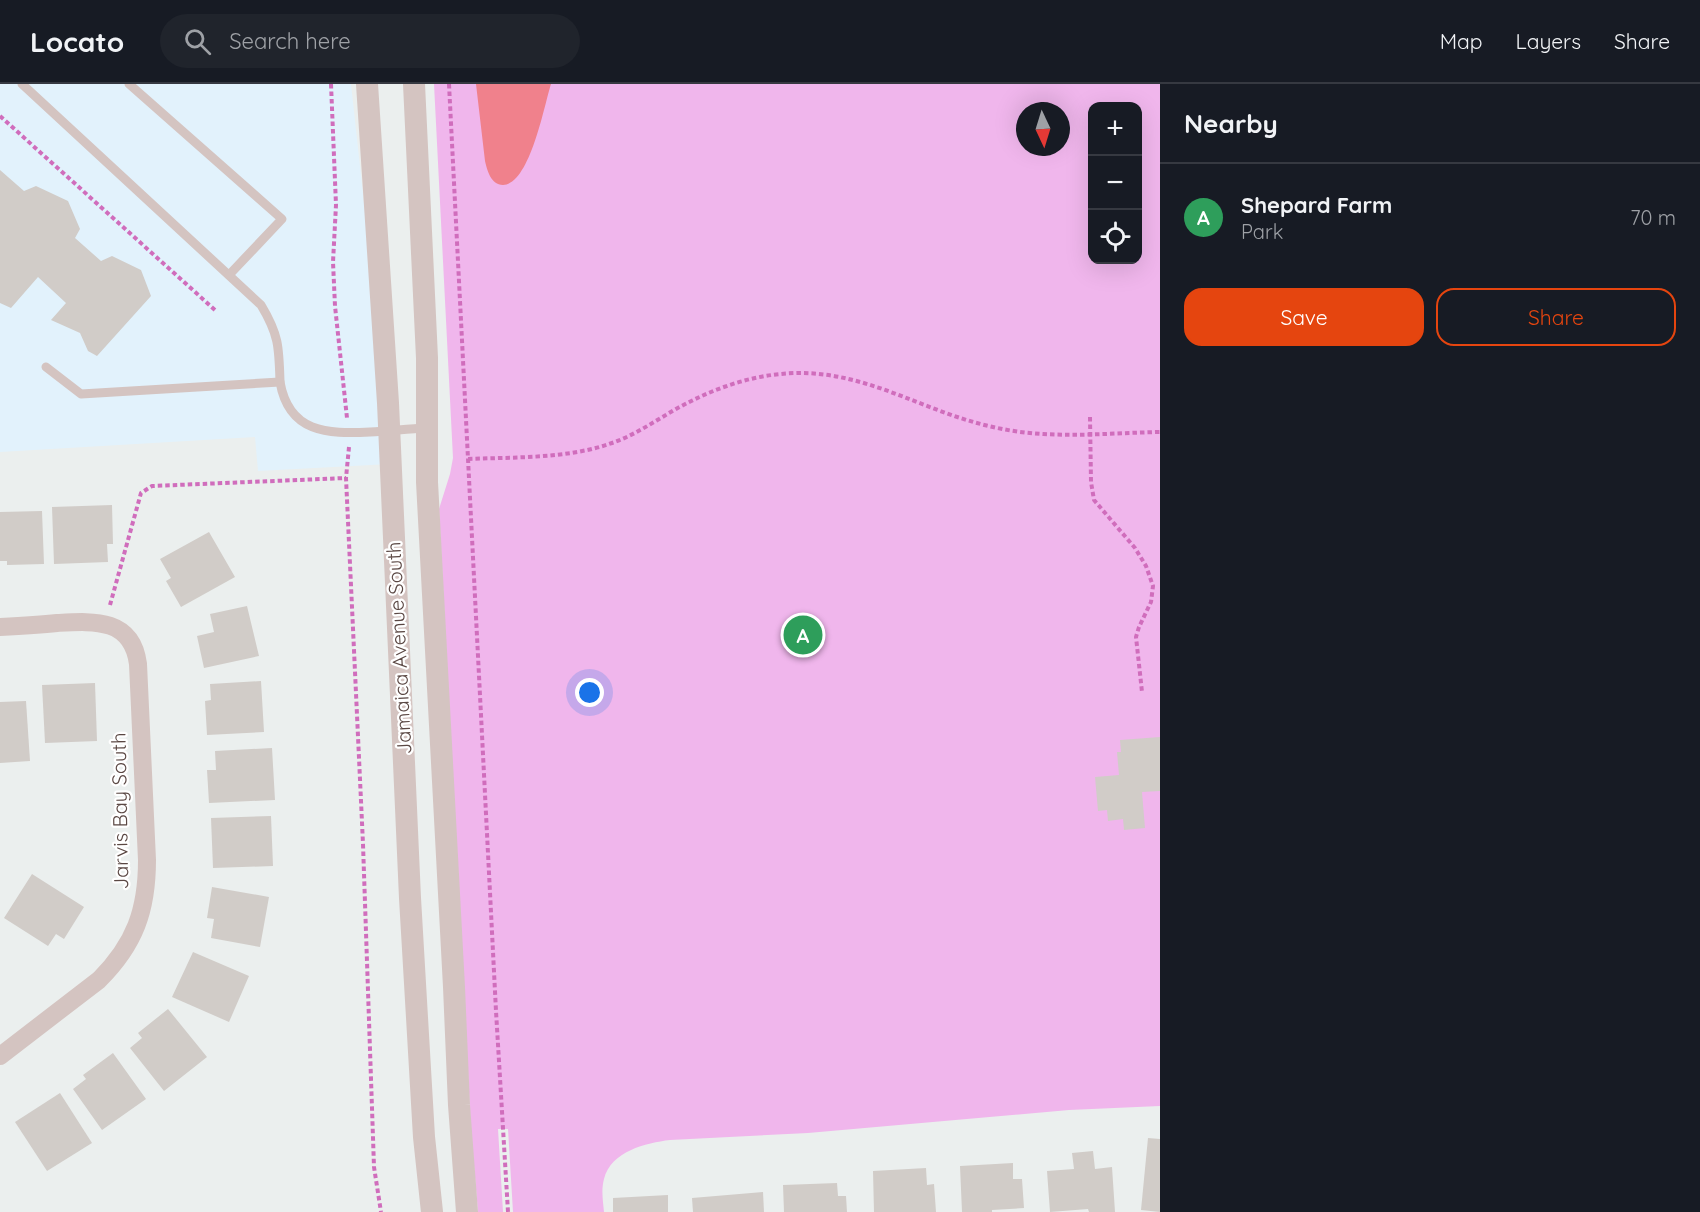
<!DOCTYPE html>
<html lang="en">
<head>
<meta charset="utf-8">
<style>
	:root { --surface:#171b24; --page:#20242c; --text:#f1f3f6; --muted:#9ea1a6; --line:#363941; --accent:#e5450f }
	body { margin:0; font-family:Quicksand,sans-serif; background:var(--page); color:var(--text) }
	.controls { position:absolute; right:18px; top:18px; display:grid; overflow:hidden; border-radius:12px; box-shadow:0 6px 24px #0002 }
	.controls button { width:54px; height:54px; display:grid; place-items:center; padding:0; border:0; border-bottom:2px solid var(--line); background:var(--surface); color:var(--text); font:30px sans-serif }
	.compass { position:absolute; left:1016px; top:18px; width:54px; height:54px; border-radius:50%; background:var(--surface); box-shadow:0 6px 24px #0002; rotate:176deg }
	.you { position:absolute; left:590px; top:609px; width:21px; height:21px; margin:-15px; border:4px solid #fff; border-radius:50%; background:#1a73e8; box-shadow:0 0 0 9px #1a73e833 }
	.badge { display:grid; place-items:center; width:39px; height:39px; border-radius:50%; background:var(--accent); color:#fff; font-size:20px; font-weight:700 }
	.pin { position:absolute; translate:-50% -50%; border:3px solid #fff; box-shadow:0 2px 6px #0006 }
	.list { margin:0; padding:0; list-style:none }
	h2 { display:flex; justify-content:space-between; align-items:center; height:78px; margin:0; padding:0 24px; font-size:26px }
	h2 small { font-size:20px; font-weight:400; color:var(--muted) }
	.list li { display:grid; grid-template-columns:39px 1fr auto; gap:18px; align-items:center; box-sizing:border-box; height:108px; padding:0 24px; border-top:2px solid var(--line) }
	.list b { display:block; font-size:22px; white-space:nowrap }
	.list p { margin:0; font-size:20px; white-space:nowrap; color:var(--muted) }
	.list em { font-size:20px; font-style:normal; color:var(--muted) }
	.actions { display:flex; gap:12px; padding:18px 24px }
	.actions a { flex:1; padding:14px 0; border:2px solid var(--accent); border-radius:18px; text-align:center; font-size:21px; color:var(--accent) }
	.actions .main { background:var(--accent); color:#fff }
	.icon { flex:none; width:33px; height:33px; fill:none; stroke:currentColor; stroke-width:2; stroke-linecap:round; stroke-linejoin:round }
	.map { position:relative; flex:none; width:1160px; height:1128px; overflow:hidden }
	header { display:flex; align-items:center; gap:36px; box-sizing:border-box; height:84px; padding:0 30px; background:var(--surface); border-bottom:2px solid var(--line) }
	header strong { font-size:28px }
	nav { display:flex; gap:33px; margin-inline-start:auto; font-size:21px }
	.search { width:420px; height:54px; background:var(--page); display:flex; align-items:center; gap:15px; box-sizing:border-box; padding:0 21px; border-radius:33px; color:var(--muted); font-size:22px }
	main { display:flex }
	aside { flex:1; background:var(--surface) }
	.map>svg:first-child { display:block }
</style>
</head>
<body>
<header>
<strong>Locato</strong>
<div class="search"><svg class="icon" aria-label="search" viewBox="0 0 24 24"><circle cx="10" cy="10" r="6"/><path d="M15 15l6 6"/></svg>Search here</div>
<nav><a>Map</a><a>Layers</a><a>Share</a></nav>
</header>
<main>
<div class="map">
<svg width="1160" height="1128" viewBox="0 0 1160 1128">
	<rect width="100%" height="100%" fill="#ebefee"/>
	<path fill="#e2f2fc" d="M0 0H351L389 347 390 380 258 387 255 353 0 368Z"/>
	<path fill="#f0b6ec" fill-rule="evenodd" d="M434 0H1160V1022L1069 1026 808 1049 670 1056C646 1059 611 1067 604 1095 601 1106 603 1117 604 1128H513L508 1045H498L503 1128H478L471 1047 439 425 450 390 453 374ZM1092 22H1138V176H1092ZM1025 27H1061V63H1025Z"/>
	<path fill="#f0818c" d="M476 0H551C544 22 530 100 503 101 491 101 487 86 485 77Z"/>
	<g fill="#d1ccc8">
		<path d="M0 86 24 107 36 102 68 117 80 145 75 154 101 177 112 172 141 186 151 212 97 272 88 267 80 249 51 236 66 219 38 193 11 224 0 219Z"/>
		<path d="M112 421 113 460H107L108 478 54 480 52 423Z"/>
		<path d="M42 427 44 480 7 481V477H0V428Z"/>
		<path d="M209 448 235 493 181 523 166 497 171 494 160 475Z"/>
		<path d="M247 522 259 572 204 584 197 552 214 548 210 530Z"/>
		<path d="M261 597 264 648 207 651 205 617 211 616 210 600Z"/>
		<path d="M95 599 97 657 45 659 42 601Z"/>
		<path d="M26 617 30 677 0 679V618Z"/>
		<path d="M1160 653V707L1142 708 1145 744 1124 746 1123 735 1108 737 1107 726 1098 727 1095 693 1119 691 1117 668H1121L1120 656Z"/>
		<path d="M272 664 275 716 209 719 207 686H216L215 667Z"/>
		<path d="M271 732 273 782 213 784 211 734Z"/>
		<path d="M32 790 84 823 64 855 56 850 48 862 4 834Z"/>
		<path d="M212 803 269 813 260 863 211 854 214 835 207 834Z"/>
		<path d="M193 868 249 892 229 938 172 913Z"/>
		<path d="M168 925 207 973 164 1007 130 964 142 954 138 949Z"/>
		<path d="M113 969 146 1015 102 1046 73 1005 86 995 83 991Z"/>
		<path d="M60 1009 92 1059 47 1087 15 1038Z"/>
		<path d="M1148 1054 1160 1055V1128L1141 1126Z"/>
		<path d="M1093 1067 1095 1085 1112 1083 1115 1128H1089L1088 1125 1050 1128 1047 1087 1074 1085 1072 1069Z"/>
		<path d="M1013 1079V1095H1022L1024 1124 992 1126V1128H962L960 1082Z"/>
		<path d="M926 1084 927 1101 934 1100 936 1128H874L873 1087Z"/>
		<path d="M837 1099 838 1112H846L847 1128H784L783 1101Z"/>
		<path d="M763 1108 764 1128H693L692 1114Z"/>
		<path d="M668 1111V1128H613V1114Z"/>
	</g>
	<g fill="none" stroke-linecap="round" stroke-linejoin="round">
		<g stroke="#d06dbc" stroke-width="4" stroke-dasharray="4.5 3" stroke-linecap="butt">
			<path d="M331 0 336 121 333 178 335 222 347 334"/>
			<path d="M449 0 496 927 508 1128"/>
			<path d="M0 32 215 226"/>
			<path d="M1090 333 1091 398 1094 416 1135 464 1146 482 1153 502 1151 518 1139 543 1136 553 1142 608"/>
			<path d="M349 363 346 394 363 760 374 1083 381 1128"/>
			<path d="M468 375C516 373 567 375 612 359 635 351 655 337 676 325 714 304 753 290 797 289 869 288 924 328 993 343 1048 356 1104 349 1160 348"/>
			<path d="M110 521 141 409 152 402 346 394"/>
		</g>
		<g stroke="#d4c4c1" stroke-width="9">
			<path d="M22 0 261 221C279 251 279 263 280 298"/>
			<path d="M129 0 282 135 229 191"/>
			<path d="M46 283 81 310 280 298C289 349 327 350 370 348 389 347 407 345 426 344"/>
		</g>
		<path stroke="#d4c4c1" stroke-width="18" d="M0 543C19 542 38 541 57 539 94 537 132 534 138 580L147 776C147 826 135 860 99 896L0 972"/>
		<g stroke="#d4c4c1" stroke-width="22">
			<path d="M367 0 388 319 410 814 424 1053 432 1128"/>
			<path d="M414 0 427 274V398L454 903 459 1021 467 1128"/>
		</g>
	</g>
	<g text-anchor="middle" stroke-width="4.5" stroke-linejoin="round" paint-order="stroke">
		<g font-size="20" fill="#5a4743" stroke="#fff">
			<text transform="translate(399 564) rotate(-93)" y="7">Jamaica Avenue South</text>
			<text transform="translate(120 727) rotate(-91)" y="7">Jarvis Bay South</text>
		</g>
	</g>
</svg>
<div class="controls">
<button>+</button>
<button>−</button>
<button><svg class="icon" aria-label="locate" viewBox="0 0 24 24"><circle cx="12" cy="12" r="6"/><path d="M12 2v4M12 18v4M2 12h4M18 12h4"/></svg></button>
</div>
<svg class="compass" viewBox="-18 -18 36 36"><path d="M0-13l5 13h-10z" fill="#e53935"/><path d="M0 13l5-13h-10z" fill="#9ea1a6"/></svg>
<div class="you"></div>
<div class="pin badge" style="left:803px;top:551px;background:#2e9e5b">A</div>
</div>
<aside>
<h2>Nearby<small></small></h2>
<ul class="list">
<li><span class="badge" style="background:#2e9e5b">A</span><div><b>Shepard Farm</b><p>Park</p></div><em>70 m</em></li>
</ul>
<div class="actions"><a class="main">Save</a><a>Share</a></div>
</aside>
</main>
</body>
</html>
